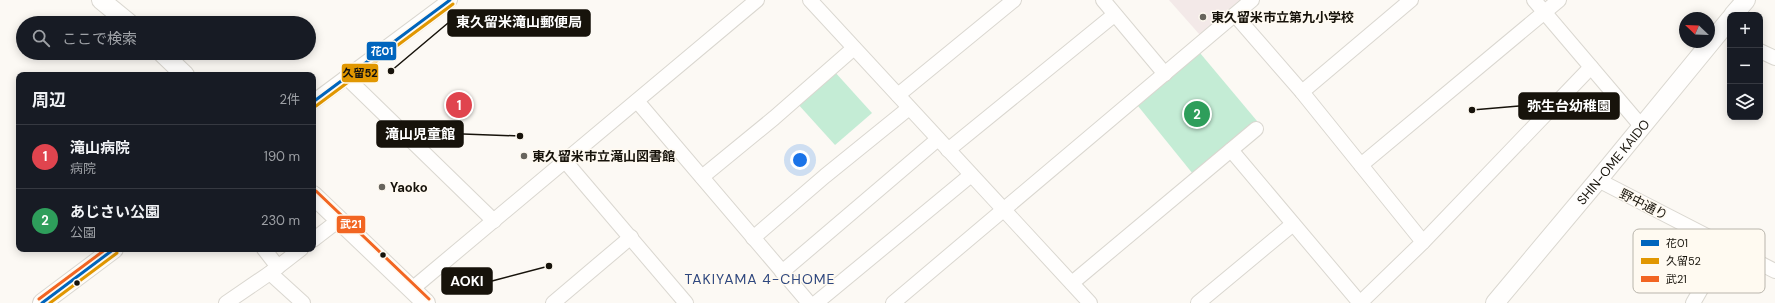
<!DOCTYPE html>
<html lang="ja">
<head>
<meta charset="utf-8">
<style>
	:root { --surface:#171b24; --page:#242831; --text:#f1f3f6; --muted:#9ea1a6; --line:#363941; --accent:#1a73e8 }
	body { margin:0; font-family:"DM Sans","Noto Sans JP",sans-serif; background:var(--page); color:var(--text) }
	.controls { position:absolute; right:12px; top:12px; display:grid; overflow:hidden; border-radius:8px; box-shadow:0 2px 10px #0003 }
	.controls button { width:36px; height:36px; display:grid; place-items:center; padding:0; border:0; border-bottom:1px solid var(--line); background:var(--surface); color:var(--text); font:20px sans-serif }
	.compass { position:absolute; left:1679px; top:12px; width:36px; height:36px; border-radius:50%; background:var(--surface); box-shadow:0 2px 10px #0003; rotate:293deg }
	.you { position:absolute; left:800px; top:160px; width:14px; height:14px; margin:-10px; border:3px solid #fff; border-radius:50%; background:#1a73e8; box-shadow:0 0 0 6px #1a73e833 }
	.badge { display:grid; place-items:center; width:26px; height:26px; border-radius:50%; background:var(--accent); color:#fff; font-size:13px; font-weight:700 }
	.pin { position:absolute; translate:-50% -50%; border:2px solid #fff; box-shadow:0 1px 4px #0006 }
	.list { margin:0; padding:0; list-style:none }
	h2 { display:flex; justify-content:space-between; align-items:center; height:52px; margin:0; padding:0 16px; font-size:17px }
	h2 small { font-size:13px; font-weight:400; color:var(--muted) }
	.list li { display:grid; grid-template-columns:26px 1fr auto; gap:12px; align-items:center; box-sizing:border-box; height:64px; padding:0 16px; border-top:1px solid var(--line) }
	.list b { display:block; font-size:15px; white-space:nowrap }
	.list p { margin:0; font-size:13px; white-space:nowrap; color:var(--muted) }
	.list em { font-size:13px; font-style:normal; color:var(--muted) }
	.icon { flex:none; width:22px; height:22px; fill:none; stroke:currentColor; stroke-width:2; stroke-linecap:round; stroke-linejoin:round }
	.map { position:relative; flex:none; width:1775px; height:303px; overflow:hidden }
	.search { position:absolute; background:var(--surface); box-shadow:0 2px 10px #0003; left:16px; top:16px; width:300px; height:44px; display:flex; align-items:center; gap:10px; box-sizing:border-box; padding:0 14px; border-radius:22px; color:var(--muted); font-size:15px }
	.panel { position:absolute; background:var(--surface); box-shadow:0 2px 10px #0003; left:16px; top:72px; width:300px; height:180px; border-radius:8px }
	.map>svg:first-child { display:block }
</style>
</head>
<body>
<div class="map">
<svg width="1775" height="303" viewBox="0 0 1775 303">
	<rect width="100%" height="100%" fill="#fcf9f4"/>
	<path fill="#f3e9e8" d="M1169 0H1243L1200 35Z"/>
	<g fill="#c4ecd5">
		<path d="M1200 53 1257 121 1193 174 1138 106Z"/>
		<path d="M834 71 872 113 835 145 797 103Z"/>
	</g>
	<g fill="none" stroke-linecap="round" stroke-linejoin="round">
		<defs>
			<g id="minor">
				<path d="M810 0 1090 303"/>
				<path d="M1103 0 1165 74"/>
				<path d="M1534 0 1642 127"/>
				<path d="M1235 15 1302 92 1423 242"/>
				<path d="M1760 51 1775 58"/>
				<path d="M346 77 494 221"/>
				<path d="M1302 92 1411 0"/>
				<path d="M898 95 1014 0"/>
				<path d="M637 101 809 303"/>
				<path d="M313 102 450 0"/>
				<path d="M948 150 1114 15"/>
				<path d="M1231 150 1360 303"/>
				<path d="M565 161 686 303"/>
				<path d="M1361 165 1559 0"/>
				<path d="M702 177 774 118 854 48"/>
				<path d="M1598 180 1775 271"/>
				<path d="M753 238 825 176 909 108"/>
				<path d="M313 240 339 220"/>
				<path d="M264 249 278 267"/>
				<path d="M782 272 938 139"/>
				<path d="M270 273 303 303"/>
				<path d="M1072 283 1256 129"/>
				<path d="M412 289 757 0"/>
				<path d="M226 303 270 273 301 249"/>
				<path d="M553 303 631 237"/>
				<path d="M816 303 971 175"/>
				<path d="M893 303 1252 0"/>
				<path d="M1198 303 1293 224"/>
				<path d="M1360 303 1423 242 1591 67"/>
				<path d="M1693 303 1726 246"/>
			</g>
			<g id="major">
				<path d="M101 0 129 23"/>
				<path d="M1733 15 1746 0"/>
				<path d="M162 53 185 75"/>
				<path d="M313 195 426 303"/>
				<path d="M42 303 114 249"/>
				<path id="s1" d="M1495 303 1598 180 1730 19"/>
			</g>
		</defs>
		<use href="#minor" stroke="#dad7d0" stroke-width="16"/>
		<use href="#major" stroke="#dad7d0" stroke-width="20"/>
		<use href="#minor" stroke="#fffefd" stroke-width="14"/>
		<use href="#major" stroke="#fffefd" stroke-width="18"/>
		<defs>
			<g id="bus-1">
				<path d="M313 102 450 0"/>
				<path d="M42 303 114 249"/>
			</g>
			<g id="bus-2">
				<path d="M316 106 453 4"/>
				<path d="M50 303 117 253"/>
			</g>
			<g id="bus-3">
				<path d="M316 191 429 299"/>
				<path d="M39 299 106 249"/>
			</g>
		</defs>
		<use href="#bus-1" stroke="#fffaf1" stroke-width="6"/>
		<use href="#bus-2" stroke="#fffaf1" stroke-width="6"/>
		<use href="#bus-3" stroke="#fffaf1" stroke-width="6"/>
		<use href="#bus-1" stroke="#0065bd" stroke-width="3"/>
		<use href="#bus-2" stroke="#e19701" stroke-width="3"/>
		<use href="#bus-3" stroke="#f26522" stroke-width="3"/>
	</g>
	<g fill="#67645d" stroke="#fffaf1" stroke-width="1.5">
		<circle cx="1203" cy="17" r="4"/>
		<circle cx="524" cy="156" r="4"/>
		<circle cx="382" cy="187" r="4"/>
	</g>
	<g fill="#17130b" stroke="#fffaf1" stroke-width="1.5">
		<circle cx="383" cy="255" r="3.5"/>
		<circle cx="77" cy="283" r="3.5"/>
	</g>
	<g text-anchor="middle" stroke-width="3" stroke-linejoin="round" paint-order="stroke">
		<g font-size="13" font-weight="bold" fill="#17130b" stroke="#fffaf1" text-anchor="start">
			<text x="1211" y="22">東久留米市立第九小学校</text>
			<text x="532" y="161">東久留米市立滝山図書館</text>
			<text x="390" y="192">Yaoko</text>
		</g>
		<g font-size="13" fill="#17130b" stroke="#fffaf1">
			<text dy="5" stroke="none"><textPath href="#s1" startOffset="184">SHIN-OME KAIDO</textPath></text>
			<text transform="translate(1644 204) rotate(27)" y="5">野中通り</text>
		</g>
		<g font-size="14" letter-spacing="1" fill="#2e477f" stroke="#fffaf1">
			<text x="760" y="284">TAKIYAMA 4-CHOME</text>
		</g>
	</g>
	<rect x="1633" y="229" width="132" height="64" rx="6" fill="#fffaf1" stroke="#b9b5ac" stroke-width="1"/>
	<rect x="1641" y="240" width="18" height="6" fill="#0065bd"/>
	<rect x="1641" y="258" width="18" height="6" fill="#e19701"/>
	<rect x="1641" y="276" width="18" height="6" fill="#f26522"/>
	<g font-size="11" fill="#17130b">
		<text x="1666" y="247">花01</text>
		<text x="1666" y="265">久留52</text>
		<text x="1666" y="283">武21</text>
	</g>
	<path fill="none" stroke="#17130b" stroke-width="1.5" d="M391 71L448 23M1472 110L1519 106M520 136L463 134M549 266L492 281"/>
	<g fill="#17130b" stroke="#fffaf1" stroke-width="1.5">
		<circle cx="391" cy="71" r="4"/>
		<circle cx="1472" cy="110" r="4"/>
		<circle cx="520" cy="136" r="4"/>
		<circle cx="549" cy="266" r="4"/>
	</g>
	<g fill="#17130b" stroke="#17130b" stroke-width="1.5">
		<rect x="448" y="10" width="142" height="26" rx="4"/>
		<rect x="1519" y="93" width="100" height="26" rx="4"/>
		<rect x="377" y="121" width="86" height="26" rx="4"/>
		<rect x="442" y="268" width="50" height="26" rx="4"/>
	</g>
	<g font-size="14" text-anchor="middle" font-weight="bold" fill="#fff">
		<text x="519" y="27">東久留米滝山郵便局</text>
		<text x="1569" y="111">弥生台幼稚園</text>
		<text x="420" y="139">滝山児童館</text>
		<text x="467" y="286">AOKI</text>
	</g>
	<g stroke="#fffaf1" stroke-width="1.5">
		<rect x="366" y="41" width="31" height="20" rx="4" fill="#0065bd"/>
		<rect x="341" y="63" width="38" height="20" rx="4" fill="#e19701"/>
		<rect x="336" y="215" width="30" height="19" rx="4" fill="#f26522"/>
	</g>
	<g font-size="11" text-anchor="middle" font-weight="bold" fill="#fff">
		<text x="382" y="55">花01</text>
		<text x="351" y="228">武21</text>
	</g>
	<g font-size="11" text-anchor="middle" font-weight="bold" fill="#111">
		<text x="360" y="77">久留52</text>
	</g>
</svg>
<div class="controls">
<button>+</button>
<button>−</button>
<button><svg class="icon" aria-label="layers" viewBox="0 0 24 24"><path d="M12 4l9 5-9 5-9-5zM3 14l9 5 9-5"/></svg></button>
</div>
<svg class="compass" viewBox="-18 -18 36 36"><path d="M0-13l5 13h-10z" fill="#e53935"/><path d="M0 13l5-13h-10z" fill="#9ea1a6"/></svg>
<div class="you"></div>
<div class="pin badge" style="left:459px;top:105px;background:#e0444e">1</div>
<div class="pin badge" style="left:1197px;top:114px;background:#2e9e5b">2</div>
<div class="search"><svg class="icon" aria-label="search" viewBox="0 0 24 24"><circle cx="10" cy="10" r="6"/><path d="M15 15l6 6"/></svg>ここで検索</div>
<section class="panel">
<h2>周辺<small>2件</small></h2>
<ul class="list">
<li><span class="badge" style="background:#e0444e">1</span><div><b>滝山病院</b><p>病院</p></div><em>190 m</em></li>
<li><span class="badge" style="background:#2e9e5b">2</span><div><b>あじさい公園</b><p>公園</p></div><em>230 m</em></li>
</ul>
</section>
</div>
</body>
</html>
